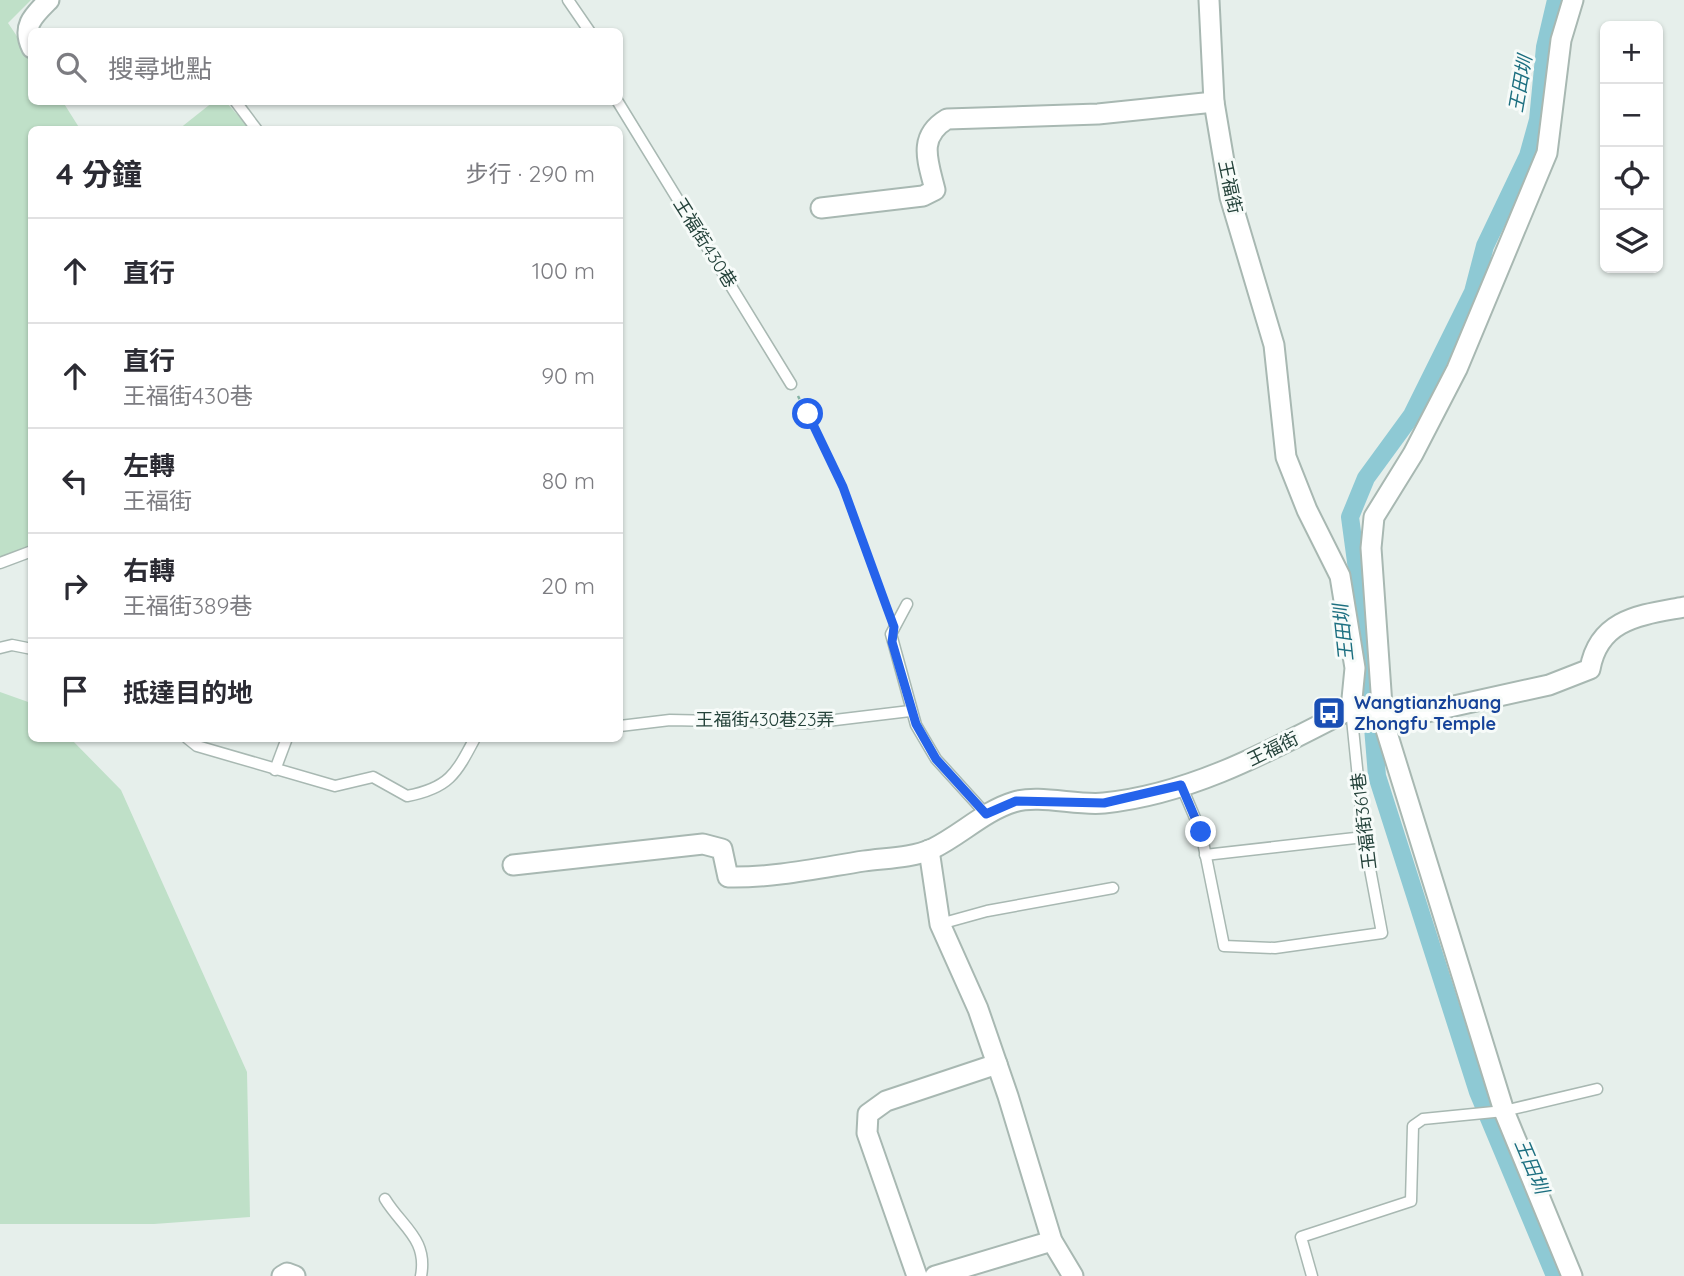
<!DOCTYPE html>
<html lang="zh-TW">
<head>
<meta charset="utf-8">
<style>
	:root { --surface:#fff; --page:#f7f7f7; --text:#2b2b33; --muted:#7c7c81; --line:#e1e1e2 }
	body { margin:0; font-family:Quicksand,"Noto Sans TC",sans-serif; background:var(--page); color:var(--text) }
	.controls { position:absolute; right:21px; top:21px; display:grid; overflow:hidden; border-radius:10px; box-shadow:0 2px 5px #0004 }
	.controls button { width:63px; height:63px; display:grid; place-items:center; padding:0; border:0; border-bottom:2px solid var(--line); background:var(--surface); color:var(--text); font:35px sans-serif }
	.stop { position:absolute; width:21px; height:21px; margin:-16px; border:5px solid #2563eb; border-radius:50%; background:#fff }
	.stop.end { background:#2563eb; border-color:#fff; box-shadow:0 2px 7px #0008 }
	.list { margin:0; padding:0; list-style:none }
	h2 { display:flex; justify-content:space-between; align-items:center; height:91px; margin:0; padding:0 28px; font-size:30px }
	h2 small { font-size:23px; font-weight:400; color:var(--muted) }
	.list li { display:grid; grid-template-columns:46px 1fr auto; gap:21px; align-items:center; box-sizing:border-box; height:105px; padding:0 28px; border-top:2px solid var(--line) }
	.list b { display:block; font-size:26px; white-space:nowrap }
	.list p { margin:0; font-size:23px; white-space:nowrap; color:var(--muted) }
	.list em { font-size:23px; font-style:normal; color:var(--muted) }
	.icon { flex:none; width:38px; height:38px; fill:none; stroke:currentColor; stroke-width:2; stroke-linecap:round; stroke-linejoin:round }
	.map { position:relative; flex:none; width:1684px; height:1276px; overflow:hidden }
	.search { position:absolute; background:var(--surface); box-shadow:0 2px 5px #0004; left:28px; top:28px; width:595px; height:77px; display:flex; align-items:center; gap:18px; box-sizing:border-box; padding:0 24px; border-radius:10px; color:var(--muted); font-size:26px }
	.panel { position:absolute; background:var(--surface); box-shadow:0 2px 5px #0004; left:28px; top:126px; width:595px; height:616px; border-radius:10px }
	.map>svg:first-child { display:block }
</style>
</head>
<body>
<div class="map">
<svg width="1684" height="1276" viewBox="0 0 1684 1276">
	<rect width="100%" height="100%" fill="#e6efeb"/>
	<g fill="#bfe0c8">
		<path d="M0 0H31L8 23 31 57 32 102H63L80 129 32 130 31 546 0 558Z"/>
		<path d="M213 102H226L250 129H179Z"/>
		<path d="M0 692 31 703 32 738 71 739 121 790 247 1072 250 1217 154 1224H0Z"/>
	</g>
	<g fill="none" stroke-linecap="round" stroke-linejoin="round">
		<path stroke="#8ec9d4" stroke-width="18" d="M1555 1276 1478 1092 1377 776 1365 629 1350 517 1366 478 1412 415 1473 292 1485 246 1528 156 1538 120 1545 47 1556 0"/>
		<defs>
			<g id="service">
				<path d="M568 0 590 32"/>
				<path d="M236 102 257 130"/>
				<path d="M618 102 791 384"/>
				<path d="M0 563 32 551"/>
				<path d="M907 604 891 634 916 725 936 759 986 814"/>
				<path d="M0 648 12 645 32 649"/>
				<path d="M620 726 670 720 810 723 910 711"/>
				<path d="M187 738 197 746 335 786 373 777 407 796C449 788 456 774 475 738"/>
				<path d="M275 770 287 738"/>
				<path d="M1181 785 1201 832 1224 946 1275 948 1382 933 1364 837 1351 709"/>
				<path d="M1205 855 1364 837"/>
				<path d="M940 924 987 911 1113 888"/>
				<path d="M385 1199C402 1227 428 1239 421 1276"/>
				<path d="M1312 1276 1301 1237 1411 1201 1413 1126 1423 1119 1504 1111 1597 1089"/>
			</g>
			<g id="minor">
				<path d="M1209 0 1214 102 1230 197 1274 345 1286 457 1307 510 1340 576 1355 668 1351 709"/>
				<path d="M32 48C21 26 34 15 49 0"/>
				<path d="M821 208 923 196 935 190C928 161 917 137 947 119L1098 114 1214 102"/>
				<path d="M1351 709 1383 720 1418 714 1549 685 1590 669C1599 618 1642 615 1684 607"/>
				<path d="M929 850 940 924 978 1009 1008 1096 1052 1241 1073 1276"/>
				<path d="M513 865 703 844 722 849 728 877C774 878 819 868 864 861 885 858 912 858 932 849 961 835 984 811 1014 802 1039 794 1077 806 1104 803 1193 794 1273 749 1351 709"/>
				<path d="M282 1276 287 1273 295 1276"/>
				<path d="M917 1276 867 1133 868 1114 886 1101 997 1064"/>
				<path d="M935 1276 1052 1241"/>
				<path d="M1572 1276 1504 1111 1383 720 1371 548 1374 517 1413 454 1457 369 1547 153 1561 40 1573 0"/>
			</g>
		</defs>
		<use href="#service" stroke="#a8b8b2" stroke-width="13"/>
		<use href="#minor" stroke="#a8b8b2" stroke-width="23"/>
		<path stroke="#86b3a5" stroke-width="2.5" stroke-dasharray="3.5 5" stroke-linecap="butt" d="M798 396 843 487 888 612"/>
		<use href="#service" stroke="#fff" stroke-width="10"/>
		<use href="#minor" stroke="#fff" stroke-width="19"/>
	</g>
	<g fill="none" stroke-linecap="round" stroke-linejoin="round">
		<path stroke="#2563eb" stroke-width="9" d="M808 414 843 487 887 608 894 627 892 642 916 724 936 759 986 814 1016 801 1104 803 1181 785 1201 832"/>
	</g>
	<defs>
		<symbol id="bus-square" viewBox="-11 -11 22 22"><rect x="-9" y="-9" width="18" height="18" rx="4" fill="#1a4fb4" stroke="#f7fbf9"/><path d="M-5-6H5V4H4V6H2V4H-2V6H-4V4H-5ZM-3.5-4V0h7V-4ZM-3.5 1.2v1.5H-2V1.2ZM2 1.2v1.5H3.5V1.2Z" fill="#fff"/></symbol>
	</defs>
	<g fill-rule="evenodd">
		<use href="#bus-square" x="1310" y="694" width="38" height="38"/>
	</g>
	<g text-anchor="middle" stroke-width="6" stroke-linejoin="round" paint-order="stroke">
		<g font-size="18" fill="#24423a" stroke="#f7fbf9">
			<text transform="translate(1230 187) rotate(78)" y="6">王福街</text>
			<text transform="translate(705 243) rotate(58)" y="6">王福街430巷</text>
			<text x="765" y="726">王福街430巷23弄</text>
			<text transform="translate(1273 749) rotate(-26)" y="6">王福街</text>
			<text transform="translate(1364 821) rotate(-97)" y="6">王福街361巷</text>
		</g>
		<g font-size="18" font-weight="bold" fill="#164399" stroke="#f7fbf9" text-anchor="start">
			<text x="1354" y="709">Wangtianzhuang<tspan x="1354" dy="21">Zhongfu Temple</tspan></text>
		</g>
		<g font-size="19" font-style="italic" fill="#1c6f80" stroke="#f7fbf9">
			<text transform="translate(1520 84) rotate(-80)" y="7">王田圳</text>
			<text transform="translate(1343 633) rotate(-96)" y="7">王田圳</text>
			<text transform="translate(1532 1166) rotate(67)" y="7">王田圳</text>
		</g>
	</g>
</svg>
<div class="controls">
<button>+</button>
<button>−</button>
<button><svg class="icon" aria-label="locate" viewBox="0 0 24 24"><circle cx="12" cy="12" r="6"/><path d="M12 2v4M12 18v4M2 12h4M18 12h4"/></svg></button>
<button><svg class="icon" aria-label="layers" viewBox="0 0 24 24"><path d="M12 4l9 5-9 5-9-5zM3 14l9 5 9-5"/></svg></button>
</div>
<div class="stop" style="left:808px;top:414px"></div>
<div class="stop end" style="left:1201px;top:832px"></div>
<div class="search"><svg class="icon" aria-label="search" viewBox="0 0 24 24"><circle cx="10" cy="10" r="6"/><path d="M15 15l6 6"/></svg>搜尋地點</div>
<section class="panel">
<h2>4 分鐘<small>步行 · 290 m</small></h2>
<ul class="list">
<li><svg class="icon" aria-label="ahead" viewBox="0 0 24 24"><path d="M12 20V5M6 11l6-6 6 6"/></svg><div><b>直行</b></div><em>100 m</em></li>
<li><svg class="icon" aria-label="ahead" viewBox="0 0 24 24"><path d="M12 20V5M6 11l6-6 6 6"/></svg><div><b>直行</b><p>王福街430巷</p></div><em>90 m</em></li>
<li><svg class="icon" aria-label="left" viewBox="0 0 24 24"><path d="M17 20v-9H6M10 6l-5 5 5 5"/></svg><div><b>左轉</b><p>王福街</p></div><em>80 m</em></li>
<li><svg class="icon" aria-label="right" viewBox="0 0 24 24"><path d="M7 20v-9h11M14 6l5 5-5 5"/></svg><div><b>右轉</b><p>王福街389巷</p></div><em>20 m</em></li>
<li><svg class="icon" aria-label="arrive" viewBox="0 0 24 24"><path d="M6 21V4h12l-3 4 3 4H6"/></svg><div><b>抵達目的地</b></div></li>
</ul>
</section>
</div>
</body>
</html>
